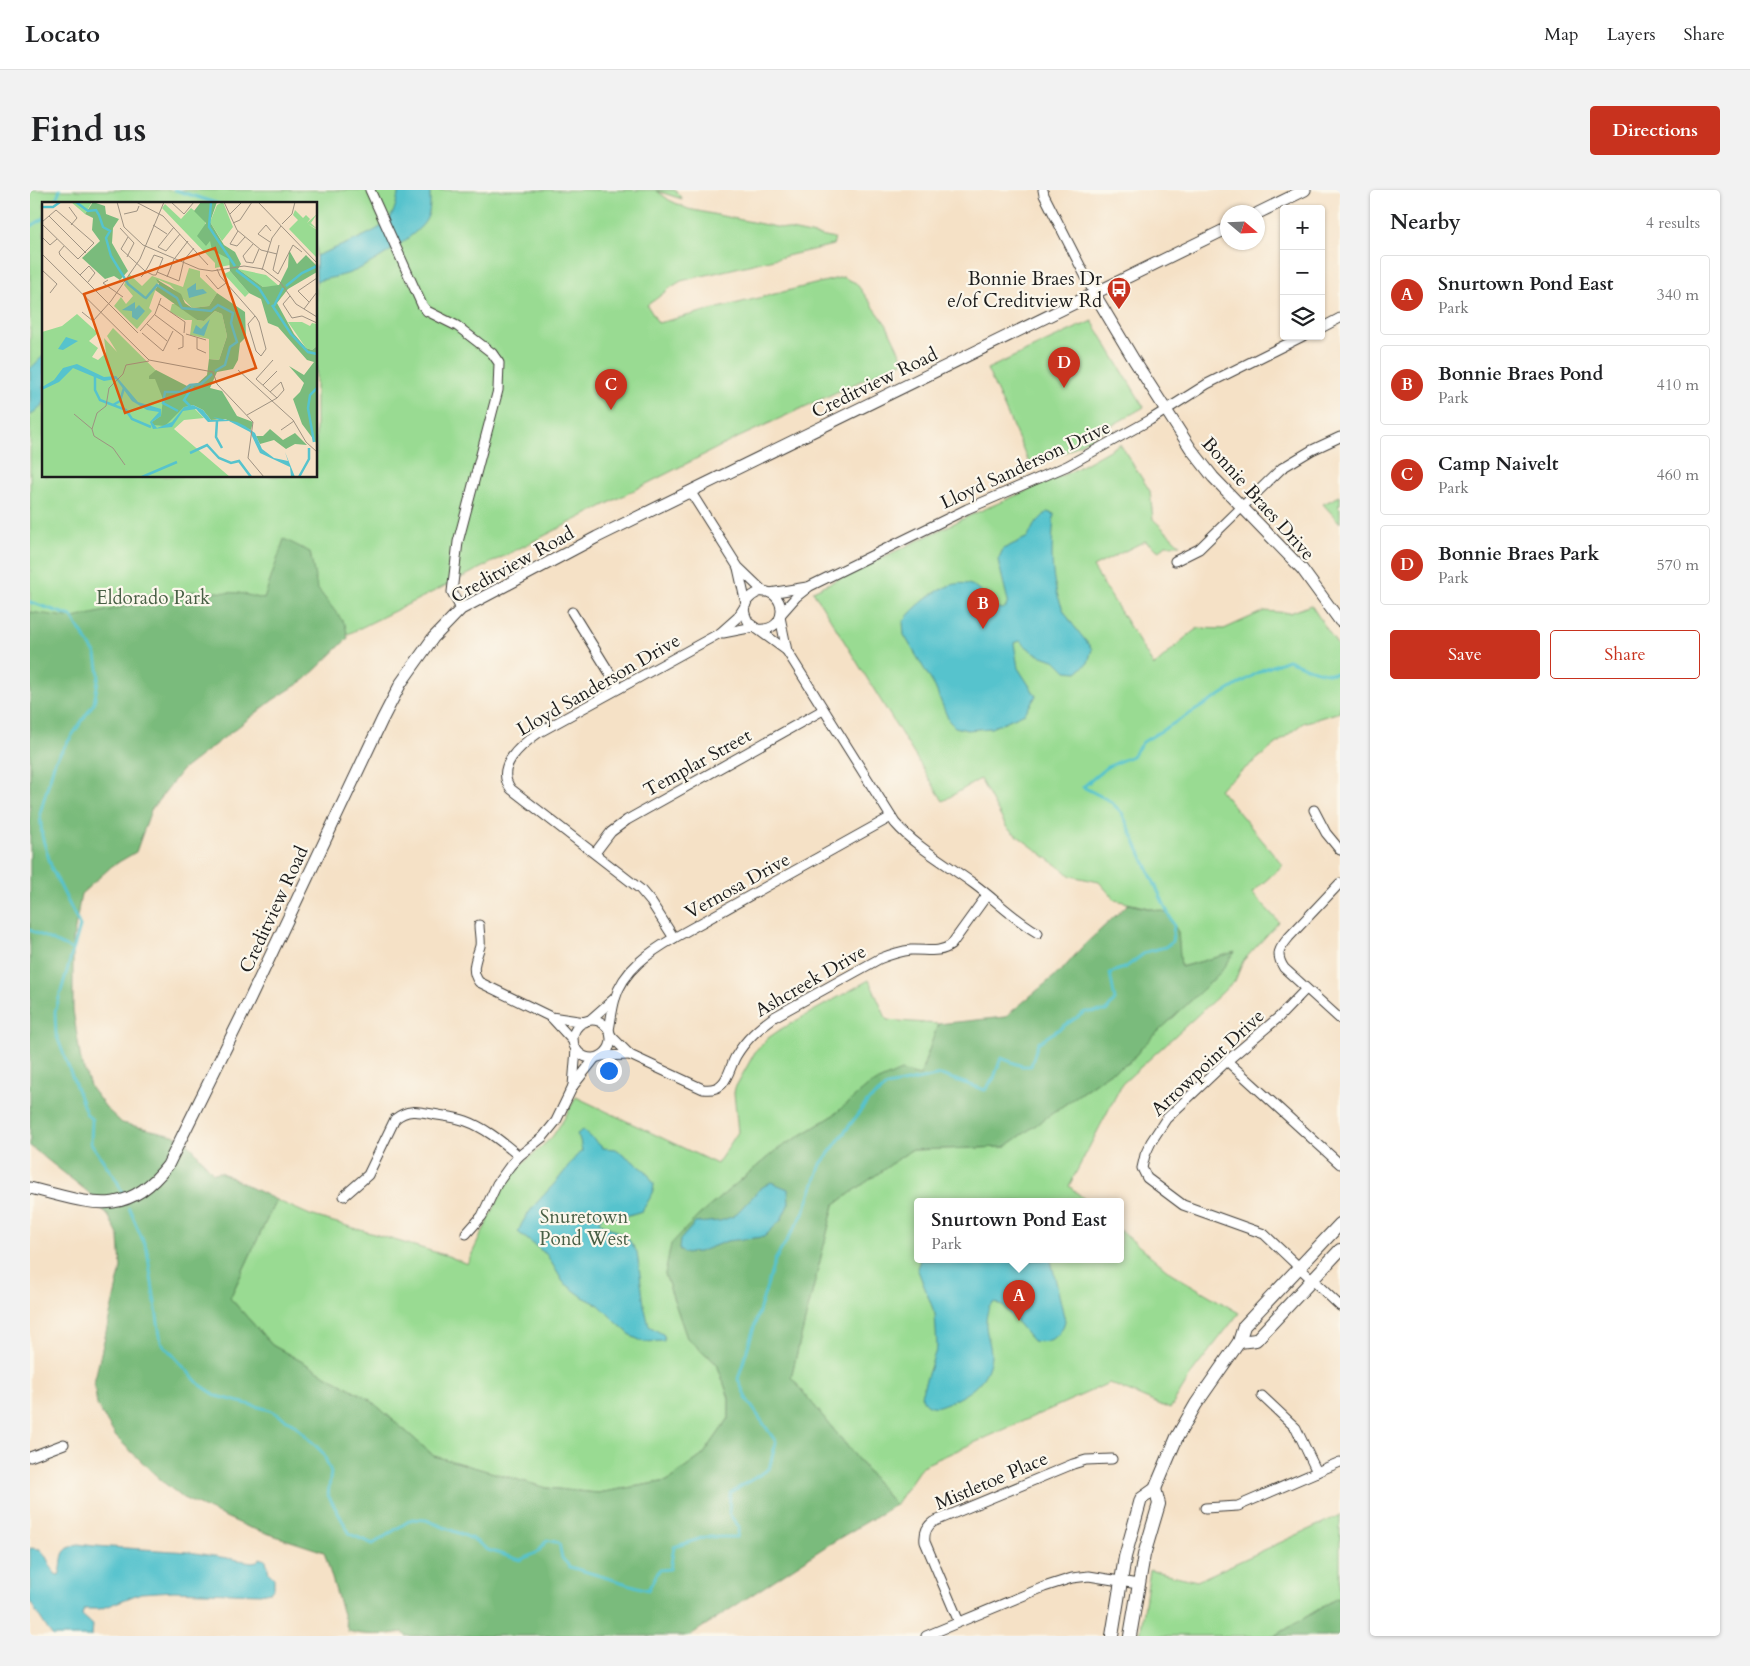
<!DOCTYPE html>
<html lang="en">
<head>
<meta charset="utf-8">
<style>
	:root { --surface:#fff; --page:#f2f2f2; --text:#202124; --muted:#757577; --line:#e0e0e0; --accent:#c8321e }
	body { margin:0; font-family:Cardo,serif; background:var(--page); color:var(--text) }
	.controls { position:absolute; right:15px; top:15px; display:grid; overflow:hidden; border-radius:5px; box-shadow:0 1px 4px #0004 }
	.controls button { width:45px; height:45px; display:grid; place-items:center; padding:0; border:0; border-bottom:1px solid var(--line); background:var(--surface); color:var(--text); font:25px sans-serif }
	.compass { position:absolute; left:1190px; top:15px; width:45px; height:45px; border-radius:50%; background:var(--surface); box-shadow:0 1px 4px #0004; rotate:109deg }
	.you { position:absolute; left:578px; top:880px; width:18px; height:18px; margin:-12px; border:4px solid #fff; border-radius:50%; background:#1a73e8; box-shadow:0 0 0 8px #1a73e833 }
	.badge { display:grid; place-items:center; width:32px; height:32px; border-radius:50%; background:var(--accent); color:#fff; font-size:16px; font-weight:700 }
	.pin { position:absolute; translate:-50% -41px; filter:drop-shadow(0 1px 2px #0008) }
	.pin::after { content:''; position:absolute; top:26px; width:18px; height:15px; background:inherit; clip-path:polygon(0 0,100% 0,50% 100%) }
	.popup { position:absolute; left:884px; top:1008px; width:210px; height:65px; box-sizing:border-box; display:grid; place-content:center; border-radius:5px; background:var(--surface); filter:drop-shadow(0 1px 4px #0005); font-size:16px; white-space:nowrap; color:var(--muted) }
	.popup b { font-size:19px; color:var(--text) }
	.popup::after { content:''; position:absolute; left:50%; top:100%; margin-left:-10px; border:10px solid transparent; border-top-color:var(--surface) }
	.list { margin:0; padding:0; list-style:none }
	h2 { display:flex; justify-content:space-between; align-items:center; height:65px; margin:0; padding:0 20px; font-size:21px }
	h2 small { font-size:16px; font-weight:400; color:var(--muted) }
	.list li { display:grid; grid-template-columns:32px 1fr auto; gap:15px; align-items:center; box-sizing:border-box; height:80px; margin:0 10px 10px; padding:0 10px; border:1px solid var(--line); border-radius:5px }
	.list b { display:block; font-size:19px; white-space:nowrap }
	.list p { margin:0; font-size:16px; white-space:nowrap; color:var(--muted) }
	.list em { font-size:16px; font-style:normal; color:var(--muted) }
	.actions { display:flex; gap:10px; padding:15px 20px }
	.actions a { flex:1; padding:11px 0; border:1px solid var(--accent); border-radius:5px; text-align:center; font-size:18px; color:var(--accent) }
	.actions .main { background:var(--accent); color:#fff }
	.icon { flex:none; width:28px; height:28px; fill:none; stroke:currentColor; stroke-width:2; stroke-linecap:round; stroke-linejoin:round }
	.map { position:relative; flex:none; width:1310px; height:1446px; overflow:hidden; border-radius:5px }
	header { display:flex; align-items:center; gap:30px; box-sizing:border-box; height:70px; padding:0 25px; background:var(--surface); border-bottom:1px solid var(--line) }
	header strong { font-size:24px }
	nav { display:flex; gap:28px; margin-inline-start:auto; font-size:18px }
	.intro { display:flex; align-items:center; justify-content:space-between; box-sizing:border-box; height:120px; padding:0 30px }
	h1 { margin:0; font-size:35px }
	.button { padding:12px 22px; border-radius:5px; background:var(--accent); color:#fff; font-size:18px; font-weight:700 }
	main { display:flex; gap:30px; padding:0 30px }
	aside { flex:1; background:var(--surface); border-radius:5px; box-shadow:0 1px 4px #0004 }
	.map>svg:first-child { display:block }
</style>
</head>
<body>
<header>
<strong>Locato</strong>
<nav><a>Map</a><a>Layers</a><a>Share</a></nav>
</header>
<div class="intro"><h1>Find us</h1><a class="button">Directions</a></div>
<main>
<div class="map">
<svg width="1310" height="1446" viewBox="0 0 1310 1446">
	<rect width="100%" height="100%" fill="#fbf7ec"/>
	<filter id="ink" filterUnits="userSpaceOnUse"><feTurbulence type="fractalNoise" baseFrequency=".02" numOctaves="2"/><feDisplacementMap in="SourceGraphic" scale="10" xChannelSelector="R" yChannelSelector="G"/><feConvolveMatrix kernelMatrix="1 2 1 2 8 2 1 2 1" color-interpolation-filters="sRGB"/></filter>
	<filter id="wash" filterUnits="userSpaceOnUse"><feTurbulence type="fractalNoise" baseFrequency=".0096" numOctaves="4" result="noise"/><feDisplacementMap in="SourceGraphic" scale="20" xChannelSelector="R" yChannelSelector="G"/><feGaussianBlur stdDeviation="1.12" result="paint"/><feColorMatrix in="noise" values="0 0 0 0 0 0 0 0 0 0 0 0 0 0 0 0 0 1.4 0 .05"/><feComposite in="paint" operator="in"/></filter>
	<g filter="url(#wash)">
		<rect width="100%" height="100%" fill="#f5e1c6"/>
		<g fill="#99db92" stroke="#5a7c57" fill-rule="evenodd">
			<path d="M0 0H645L652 9 627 1 639 10 658 19 805 49 803 55 651 91C638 98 629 108 617 115L628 133 813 87 826 93 856 134 874 171 703 250 435 386 0 602ZM14 14H286V286H14Z"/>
			<path d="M1062 131 1114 217 1036 262 1001 277 957 179 1046 138 1050 135 1051 136Z"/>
			<path d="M1090 254 1120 301 1123 329 1150 355H1136L1129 361 1115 351 1063 377 1124 476 1157 446 1168 438 1194 439 1234 421 1260 423 1281 415 1310 459V522L1273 533 1189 599 1253 675 1222 703 1249 732 1213 771 1205 791 1092 894 1039 996 1058 1012H888V1070H1090V1040L1141 1083 1209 1123 1162 1183 1140 1219 1079 1193 892 1276 865 1315 761 1187 804 1015 881 960 975 957 1079 883 1099 873 1114 855 1190 783 1204 763 1150 777 1148 742 1136 722 1085 710 1069 692 1041 686 977 638 950 589 913 611 783 401 941 325 1042 281Z"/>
			<path d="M1310 306V314L1308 316 1310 318V333L1293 314Z"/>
			<path d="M839 790 857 830 908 834 890 886 839 896 801 927 745 961 667 1027 635 1084 657 1148 687 1174 699 1208V1228L673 1265 637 1291 568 1303 517 1298 404 1266 339 1209 242 1155 200 1108 246 1010 280 1025 418 1066 437 1074 476 993 488 978 522 947 534 929 546 907 687 974 708 942 704 903 705 898 725 862 738 848 751 839Z"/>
			<path d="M1310 1325V1410L1307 1408 1245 1446H1110L1120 1380 1167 1391Z"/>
		</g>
		<g fill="#7abb7c" stroke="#4b6c4c">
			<path d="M254 349 280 362 287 398 315 434 318 448 276 489 243 510 152 580 121 620 106 662 82 676 51 704 43 750V820L51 871 61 898 78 920 92 933 143 945 159 954 183 983 190 982 246 1010 200 1108 242 1155 339 1209 404 1266 517 1298 568 1303 637 1291 673 1265 699 1228V1208L687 1174 657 1148 635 1084 641 1054 667 1027 745 961 801 927 839 895 871 881 890 886 908 834 975 827 1033 779 1052 757 1098 714 1136 722 1148 742 1151 777 1205 762 1190 783 1114 855 1099 873 1079 883 975 957 881 960 804 1015 761 1187 865 1315 798 1355 659 1446H376L373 1442C355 1445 334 1446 318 1441L294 1362 218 1337 153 1308 133 1292 86 1247 67 1215 64 1193 91 1078 89 1047 79 1027 58 1002 0 956V422L44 428 164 401 209 403 234 409Z"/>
			<path d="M1307 1408 1310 1410V1446H1245Z"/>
		</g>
		<g fill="#56c3cd" stroke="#397074">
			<path d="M369 0H400C400 9 401 22 396 30 388 45 343 73 327 80 315 86 299 88 286 91V66C302 59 350 42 359 30 365 22 367 9 369 0Z"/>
			<path d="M14 165V213L0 226V179Z"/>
			<path d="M1017 322 1024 324C1022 358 1018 388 1034 421 1041 434 1053 447 1062 459L1058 473 1047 482 1036 481 1026 471 1004 463 990 451 984 453 988 478 1006 506 995 523 961 538 937 540 925 537 919 531 905 497 874 445 873 432C885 415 916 389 938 394 949 396 958 409 964 417L973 419 976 417 978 411 968 370 973 359 998 347 1004 335Z"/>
			<path d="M553 940 573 958 586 959 616 981 624 994 623 1003 612 1021 589 1028 573 1024 569 1032 597 1047 607 1062 614 1115 619 1136 634 1145V1151L614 1152 603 1147 586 1132 569 1115 553 1107 533 1092 517 1065 488 1042C497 1018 519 1002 534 982 541 974 543 968 552 961L550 950 547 944Z"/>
			<path d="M741 992 758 999 759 1013 751 1030 734 1047 697 1051 669 1062 654 1063 649 1059 650 1050 665 1033 690 1031 704 1026 731 998Z"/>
			<path d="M890 1070H1021L1035 1131C1031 1147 1019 1154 1003 1151L974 1117 965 1112 959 1116C958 1121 956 1126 956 1131 955 1142 961 1154 961 1165 959 1194 933 1208 909 1216 900 1218 894 1213 891 1205L907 1157 905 1124 887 1078Z"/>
			<path d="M48 1354 65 1356 159 1362 222 1372 227 1371 230 1368 236 1370 239 1383 244 1388V1397L240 1402 230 1404 144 1401 111 1403 70 1419H54L52 1425 63 1435 62 1446H22L0 1412V1358L10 1359 15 1365 25 1384 29 1385C35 1371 26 1360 48 1354Z"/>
		</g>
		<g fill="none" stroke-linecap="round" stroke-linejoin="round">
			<g stroke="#56c3cd" stroke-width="3">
				<path d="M145 0 189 14"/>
				<path d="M24 14 30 0"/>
				<path d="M0 37 14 28"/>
				<path d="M0 412 41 426 66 465 69 485 64 513 25 571 10 623 12 646 22 679 50 736 25 822 26 844 56 923 62 930 61 953 87 991 92 1002"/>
				<path d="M0 740 43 760"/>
				<path d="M99 1018 117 1060 131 1152 169 1194 187 1206 240 1220 264 1234 293 1263 301 1282 298 1305 320 1344 343 1354 382 1329 396 1330 443 1349 458 1360 490 1370 508 1362 517 1350 529 1353 532 1368 540 1377 618 1400 629 1380 640 1379 644 1357 675 1347H707L709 1337 699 1324 700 1303 739 1279 746 1252 716 1208 708 1189 745 1070 773 1024 791 974 837 912 857 896 911 885 955 900 964 888 971 868 992 876H1001L1008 853 1055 822 1076 821 1085 810 1080 783 1096 777 1116 762 1135 757 1142 752 1144 736 1092 623 1080 611 1053 597 1077 577 1102 566 1113 552 1232 480 1258 470C1271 475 1298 488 1310 482"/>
			</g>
		</g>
	</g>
	<g filter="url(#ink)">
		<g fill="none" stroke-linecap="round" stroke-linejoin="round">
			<defs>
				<g id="minor">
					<path d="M340 0 392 115 397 121 427 136 462 163 469 173 468 200 428 352 422 402 431 419"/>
					<path d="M1013 0 1014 5 1064 103"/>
					<path d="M1291 138 1310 128"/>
					<path d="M660 301 708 377 734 402"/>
					<path d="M1145 371 1169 359 1252 278 1282 260 1310 247"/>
					<path d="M708 378 716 414"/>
					<path d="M740 403 777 397"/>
					<path d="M542 422 589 498"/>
					<path d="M751 424 766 407 780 396 937 319 1037 276 1120 230 1177 194 1273 146"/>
					<path d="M750 427 757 461 865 633C887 658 917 674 944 694 966 710 983 729 1008 743"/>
					<path d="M728 439C761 442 756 397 729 402 724 404 720 407 717 411 712 419 715 426 719 433L756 460"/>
					<path d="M693 443 724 437"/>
					<path d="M1284 620 1296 643 1310 660"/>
					<path d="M565 663 581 642 597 630 793 520"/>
					<path d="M1310 693 1259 747C1249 759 1245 764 1254 778L1310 829"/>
					<path d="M449 735C449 742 451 750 450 756 446 770 440 780 449 792L521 827 555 832"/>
					<path d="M644 748 621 712 610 699 481 599C464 577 491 555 508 543L690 443 708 427 715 416"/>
					<path d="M1276 799 1249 827 1197 871 1136 929 1121 952 1115 965 1112 978 1117 988 1153 1015 1234 1044 1310 1116"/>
					<path d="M521 827 543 851"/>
					<path d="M560 830 585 808"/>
					<circle cx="562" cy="849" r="19"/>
					<path d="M579 840C581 830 582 819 585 809 593 780 620 762 644 748L861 627"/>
					<path d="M581 846 600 865 673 899C680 900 687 899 692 894 699 887 701 874 706 866 716 849 729 838 744 827L849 769C859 765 870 761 881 760 895 759 909 764 921 755L957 705"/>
					<path d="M571 866 600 865"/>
					<path d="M1197 871 1310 974"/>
					<path d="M543 896 546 859"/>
					<path d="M314 1006 338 985 365 929C377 919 387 921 402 924 413 926 425 927 436 931 456 938 473 953 489 966"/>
					<path d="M436 1044 452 1026 467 994 480 976 489 966 513 947 526 931 543 896 565 868"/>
					<path d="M1232 1206 1266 1238 1287 1282"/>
					<path d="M0 1267 34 1254"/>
					<path d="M1175 1318 1208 1316 1310 1272"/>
					<path d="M929 1432 895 1352C894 1343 896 1337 903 1332L1043 1274 1056 1270 1082 1269"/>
					<path d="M896 1446 1014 1397 1042 1388 1059 1386 1108 1394"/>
				</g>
				<g id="tertiary">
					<path d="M1228 23 1275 0"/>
					<path d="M1064 103 1104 170 1161 259 1183 287 1272 379 1310 431"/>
					<path d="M0 998C59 1012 95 1031 138 975L219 811 352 530 371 493 403 448 431 419 567 347 1198 38"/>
				</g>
				<g id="secondary">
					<path d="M1209 1152 1226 1150 1310 1060"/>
					<path d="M1082 1446 1095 1367 1111 1309 1125 1299 1147 1247 1166 1214 1209 1152 1214 1136 1310 1034"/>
					<path d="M1100 1446 1114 1365 1129 1314 1125 1299"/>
				</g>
			</defs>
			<use href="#minor" stroke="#3d3a36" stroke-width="11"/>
			<use href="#tertiary" stroke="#3d3a36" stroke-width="13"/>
			<use href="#secondary" stroke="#3d3a36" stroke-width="14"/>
			<use href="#minor" stroke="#fff" stroke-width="9"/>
			<use href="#tertiary" stroke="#fff" stroke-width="11"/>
			<use href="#secondary" stroke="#fff" stroke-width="12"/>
		</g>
	</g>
	<defs>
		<symbol id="bus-pin" viewBox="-11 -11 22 30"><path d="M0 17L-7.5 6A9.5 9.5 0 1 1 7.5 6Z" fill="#c8321e" stroke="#fbf7ec"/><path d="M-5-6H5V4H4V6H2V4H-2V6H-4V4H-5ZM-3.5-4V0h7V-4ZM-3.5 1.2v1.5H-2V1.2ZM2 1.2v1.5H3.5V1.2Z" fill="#fff"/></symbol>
	</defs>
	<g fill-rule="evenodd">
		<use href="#bus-pin" x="1075" y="85" width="28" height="38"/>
	</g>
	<g text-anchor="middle" stroke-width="4.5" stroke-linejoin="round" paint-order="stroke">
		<g font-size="19" fill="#1c1c1c" stroke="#fbf7ec" text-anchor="end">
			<text x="1072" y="95">Bonnie Braes Dr<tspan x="1072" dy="22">e/of Creditview Rd</tspan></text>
		</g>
		<g font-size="19" fill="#1c1c1c" stroke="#fbf7ec">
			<text transform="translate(844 192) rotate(-26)" y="7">Creditview Road</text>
			<text transform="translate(995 274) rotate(-25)" y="7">Lloyd Sanderson Drive</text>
			<text transform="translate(1229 308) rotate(48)" y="7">Bonnie Braes Drive</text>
			<text transform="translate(482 374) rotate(-29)" y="7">Creditview Road</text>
			<text transform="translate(568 494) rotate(-30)" y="7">Lloyd Sanderson Drive</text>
			<text transform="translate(667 572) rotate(-29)" y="7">Templar Street</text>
			<text transform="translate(707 695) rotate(-29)" y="7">Vernosa Drive</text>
			<text transform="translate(243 719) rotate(-65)" y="7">Creditview Road</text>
			<text transform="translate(780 790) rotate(-30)" y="7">Ashcreek Drive</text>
			<text transform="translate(1177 872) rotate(-43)" y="7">Arrowpoint Drive</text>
			<text transform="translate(961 1290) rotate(-23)" y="7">Mistletoe Place</text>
		</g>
		<g font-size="19" fill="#485f45" stroke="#fbf7ec">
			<text x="123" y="414">Eldorado Park</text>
			<text x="554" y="1033">Snuretown<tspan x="554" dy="22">Pond West</tspan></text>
		</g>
	</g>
	<g transform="translate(12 12)">
		<rect width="275" height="275" fill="#f5e1c6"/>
		<path d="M29 0H50L43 12ZM181 0 191 25 180 39 168 20 175 3ZM123 2 139 17 149 6 164 18 162 27 168 39 187 57 188 63 173 66V61L120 6ZM253 8 261 16 264 13 268 17 265 21 275 12 269 21 275 27 266 22 275 28 274 55 247 27 256 18 251 13ZM147 66 158 69V75L175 91 167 104 150 106 128 83 117 78 107 106 110 109 95 127 72 104 79 95 84 102 91 94 82 83 87 72 100 84 110 74 141 85ZM196 67 224 73 237 84 221 85ZM188 69 207 91 203 95 182 72ZM130 102H136L155 118 162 119 173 109 180 112 185 134 177 158 167 157V137L148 133 150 118H143L128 110ZM35 112 56 131 47 139 56 146 50 155 56 158 64 151 62 136 75 150 65 134 71 126 162 216 142 218 132 227 188 275H0V130L20 124ZM246 120H260L268 124 270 121 275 122V144L270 148 264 146Z" fill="#99db92"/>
		<path d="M51 0 63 4 64 12 77 17 71 26 70 41 86 69 78 78 72 74 63 77 40 56 58 39 50 28 51 16 43 12ZM159 0H175L168 20 182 43 193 50 199 62 196 67 221 85 237 83 246 65 247 48 255 62 264 53 275 64V70L246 87 235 101 252 132 264 146 270 148 275 144V242L260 222 251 197 258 190 262 181 247 164 262 173 272 160 265 158 236 125 226 121 219 97 207 91 188 69 187 57 170 48 168 39 164 44 155 34 164 21 152 9ZM114 77 139 92 143 101 150 106 167 104 175 91 203 110 204 135 198 141 196 158 191 167 175 170 168 186 180 189 195 214 211 220 209 228 183 217 169 218 161 208 151 203 142 205 123 224 111 223 110 220 119 214 121 197 113 177H107V174L114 168 145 184 156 181 165 173 167 157 177 158 185 134 180 112 173 109 162 119 155 118 113 88 117 82ZM228 227 241 238 253 231 265 243 253 242 244 247 232 238 218 242 214 234H221Z" fill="#7abb7c"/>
		<path d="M154 81V88L161 87 165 91 147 96 145 87ZM93 100V107L97 103 103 109 95 118 90 115V109L80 108ZM168 117 162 134 151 131 154 123 159 127ZM24 135 36 139 21 148 16 147ZM35 162 62 175 74 174 96 200 119 207V214L110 220 115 226 130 220 142 205 151 203 161 208 169 218H177L171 215 195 220 203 224 213 231 220 247 232 256 246 259 243 250 253 275H249L248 265 218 251 208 230 187 219 166 220 154 207 141 209 130 225 111 227 108 220 117 210 105 208 90 199 74 177 62 179 31 166 17 180 0 188V185L12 178 21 166Z" fill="#56c3cd"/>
		<path fill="none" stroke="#56c3cd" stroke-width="2.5" d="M34 0 46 9 54 8 57 13 61 25 68 29 64 36 69 54 86 82 102 95 104 96 115 83 135 96 140 106 169 109 176 103 191 111 189 121 195 140 188 145 183 163 173 169M169 0 167 25 193 64M0 5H11L18 0M194 68 217 86 227 102M244 84 260 71 275 64M230 103 249 132 266 150 275 152M232 104 241 86M53 174V188L58 198 84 208 90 217 109 225M71 203 78 199 82 186M148 204 142 198 151 184M136 209 121 201 123 190H139L148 183 159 182 170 172M175 219 174 235 180 246M272 240 266 206 268 193 275 186M148 251 165 243 177 256 189 261 197 259 209 275M100 275 135 260M257 275 267 257V246"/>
		<path fill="none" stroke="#9e9282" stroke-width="1" d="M75 0 82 25 101 43 157 67 170 69 202 64 221 67 238 80 254 102 275 115M94 0 121 14 166 63M129 0 142 12 152 0M182 0 195 28 219 48 235 52M216 0 275 61M27 5 35 16 29 23M82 12 95 9 97 4M188 12 200 0M7 14 44 51M0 20 14 8 52 41 36 57 0 22M191 21 198 18 210 0M240 22 250 12 253 0M111 23 125 32M132 25 116 45 124 49 138 32M78 26 92 41 85 55M196 29 188 42 195 44 203 35M0 35 8 43 15 37M86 35 79 47 102 68 104 70H105L111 73H114L121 56 112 53 107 63 104 68 102 70 101 73 99 75M228 40 216 32 224 23 229 29M211 42 201 54 204 60 211 61 217 47M237 43 231 68 236 72 251 43 260 50M22 44 17 50 18 53 96 131M0 52 107 158 171 170 175 182 211 220 206 256 222 275M133 56 146 39M175 67 178 74 214 115 217 120 224 147 219 154 214 149 206 122 213 114M0 68 15 82 8 91M220 68 230 36 239 24M115 70 137 79 142 58 152 46M38 73 47 64 53 71 46 80M164 73 176 87 184 81M125 75 132 57M66 78 61 81 81 95M248 94 241 102 250 116 260 114 275 121M267 100 256 89 275 76M117 102 143 120 142 131M262 107 275 90M40 110 51 119 69 99 98 57 122 0M113 113 141 134M105 122 125 139M98 129 113 112 119 96M100 131 121 149 131 129M144 132 164 138M155 136V147L164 151M136 147 141 145V134M231 158 214 177 235 196M196 168 251 218 264 240 275 250M221 183 235 169M32 212 50 227 52 234 71 246 83 263M205 213 235 196 242 188 239 180 228 190M50 227 55 211 64 204 67 186 81 172 84 163 107 159M239 228 252 219"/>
		<path fill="#de560d" fill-opacity="0.15" stroke="#de560d" stroke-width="2.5" d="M173 46 214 166 83 211 42 92Z"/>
		<rect width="275" height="275" fill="none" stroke="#1c1c1c" stroke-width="2.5"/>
	</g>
</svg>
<div class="controls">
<button>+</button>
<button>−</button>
<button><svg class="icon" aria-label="layers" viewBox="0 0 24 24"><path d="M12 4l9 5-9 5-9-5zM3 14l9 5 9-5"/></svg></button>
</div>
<svg class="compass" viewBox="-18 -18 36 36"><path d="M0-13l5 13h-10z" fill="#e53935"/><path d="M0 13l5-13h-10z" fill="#757577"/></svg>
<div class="you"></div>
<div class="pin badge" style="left:989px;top:1131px">A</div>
<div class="popup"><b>Snurtown Pond East</b>Park</div>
<div class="pin badge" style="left:953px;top:439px">B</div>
<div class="pin badge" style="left:581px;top:220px">C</div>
<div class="pin badge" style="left:1034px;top:198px">D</div>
</div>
<aside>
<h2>Nearby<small>4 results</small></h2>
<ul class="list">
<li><span class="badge">A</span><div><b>Snurtown Pond East</b><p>Park</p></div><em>340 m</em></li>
<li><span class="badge">B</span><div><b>Bonnie Braes Pond</b><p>Park</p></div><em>410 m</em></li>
<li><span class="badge">C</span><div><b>Camp Naivelt</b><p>Park</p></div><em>460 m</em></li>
<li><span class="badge">D</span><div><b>Bonnie Braes Park</b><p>Park</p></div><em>570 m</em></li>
</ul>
<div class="actions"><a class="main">Save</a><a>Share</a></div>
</aside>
</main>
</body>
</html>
